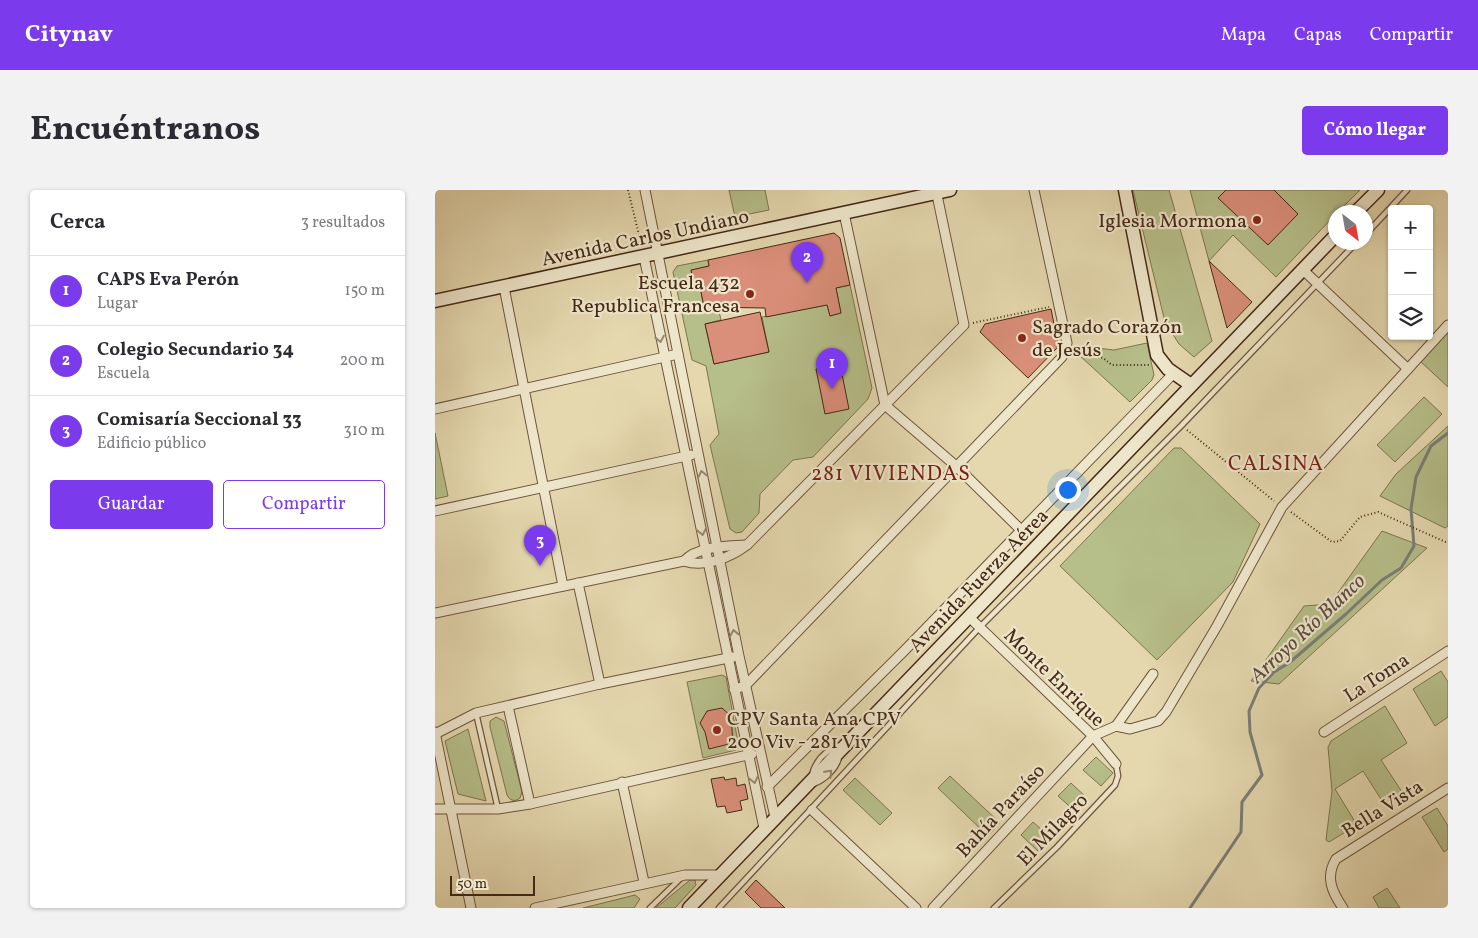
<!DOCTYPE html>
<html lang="es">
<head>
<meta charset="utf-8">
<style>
	:root { --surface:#fff; --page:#f2f2f3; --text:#2b2b33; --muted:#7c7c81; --line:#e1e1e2; --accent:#7c3aed }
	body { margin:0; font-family:Vollkorn,serif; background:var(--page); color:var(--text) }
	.controls { position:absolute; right:15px; top:15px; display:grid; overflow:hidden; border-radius:5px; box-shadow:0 1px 4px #0004 }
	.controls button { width:45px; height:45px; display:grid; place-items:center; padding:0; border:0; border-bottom:1px solid var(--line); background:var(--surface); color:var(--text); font:25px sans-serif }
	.compass { position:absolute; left:893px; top:15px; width:45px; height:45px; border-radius:50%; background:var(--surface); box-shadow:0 1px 4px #0004; rotate:149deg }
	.scale { position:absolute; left:15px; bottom:12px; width:85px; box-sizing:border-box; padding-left:5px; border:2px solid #462917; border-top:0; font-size:14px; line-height:18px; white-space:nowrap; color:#462917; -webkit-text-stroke:4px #eee6cb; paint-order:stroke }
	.you { position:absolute; left:632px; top:299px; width:18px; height:18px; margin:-12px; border:4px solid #fff; border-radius:50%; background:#1a73e8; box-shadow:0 0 0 8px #1a73e833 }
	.badge { display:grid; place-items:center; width:32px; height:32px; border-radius:50%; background:var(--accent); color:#fff; font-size:16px; font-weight:700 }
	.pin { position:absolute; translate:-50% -41px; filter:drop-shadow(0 1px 2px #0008) }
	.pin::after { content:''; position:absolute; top:26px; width:18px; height:15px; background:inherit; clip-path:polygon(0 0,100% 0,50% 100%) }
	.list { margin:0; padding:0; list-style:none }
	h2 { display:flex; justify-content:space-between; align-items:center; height:65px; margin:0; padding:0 20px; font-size:21px }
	h2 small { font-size:16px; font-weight:400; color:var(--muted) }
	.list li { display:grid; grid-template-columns:32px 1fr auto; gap:15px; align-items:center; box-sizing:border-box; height:70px; padding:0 20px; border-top:1px solid var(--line) }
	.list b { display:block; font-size:19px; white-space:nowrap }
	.list p { margin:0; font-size:16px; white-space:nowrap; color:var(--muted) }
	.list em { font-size:16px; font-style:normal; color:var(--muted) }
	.actions { display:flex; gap:10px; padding:15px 20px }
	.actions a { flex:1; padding:11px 0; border:1px solid var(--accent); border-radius:5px; text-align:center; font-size:18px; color:var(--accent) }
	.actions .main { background:var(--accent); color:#fff }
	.icon { flex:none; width:28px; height:28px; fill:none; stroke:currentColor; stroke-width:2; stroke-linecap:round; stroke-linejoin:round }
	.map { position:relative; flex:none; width:1013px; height:718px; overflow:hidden; border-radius:5px }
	header { display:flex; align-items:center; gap:30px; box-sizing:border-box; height:70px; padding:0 25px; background:var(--accent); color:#fff }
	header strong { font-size:24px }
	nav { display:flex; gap:28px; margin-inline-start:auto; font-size:18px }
	.intro { display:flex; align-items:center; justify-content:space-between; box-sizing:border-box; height:120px; padding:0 30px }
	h1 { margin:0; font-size:35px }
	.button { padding:12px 22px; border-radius:5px; background:var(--accent); color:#fff; font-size:18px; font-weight:700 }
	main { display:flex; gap:30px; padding:0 30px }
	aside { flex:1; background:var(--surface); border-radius:5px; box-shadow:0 1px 4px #0004 }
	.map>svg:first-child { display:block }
</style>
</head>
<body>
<header>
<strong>Citynav</strong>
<nav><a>Mapa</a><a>Capas</a><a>Compartir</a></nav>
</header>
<div class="intro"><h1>Encuéntranos</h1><a class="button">Cómo llegar</a></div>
<main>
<aside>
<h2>Cerca<small>3 resultados</small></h2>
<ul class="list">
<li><span class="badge">1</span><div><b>CAPS Eva Perón</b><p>Lugar</p></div><em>150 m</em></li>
<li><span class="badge">2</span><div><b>Colegio Secundario 34</b><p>Escuela</p></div><em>200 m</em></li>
<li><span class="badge">3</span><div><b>Comisaría Seccional 33</b><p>Edificio público</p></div><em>310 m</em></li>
</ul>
<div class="actions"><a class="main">Guardar</a><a>Compartir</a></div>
</aside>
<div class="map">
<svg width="1013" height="718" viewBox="0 0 1013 718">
	<rect width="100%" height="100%" fill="#e5d8af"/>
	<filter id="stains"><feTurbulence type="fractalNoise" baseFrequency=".004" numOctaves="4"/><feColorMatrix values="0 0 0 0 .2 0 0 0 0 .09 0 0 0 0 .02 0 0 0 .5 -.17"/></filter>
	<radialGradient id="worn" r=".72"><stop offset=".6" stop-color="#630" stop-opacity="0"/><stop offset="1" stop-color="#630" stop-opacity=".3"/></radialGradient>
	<g fill="#b6be89" stroke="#7e7450">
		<path d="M294 0H330L334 20 300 27Z"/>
		<path d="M698 0H734L777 151 759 167 744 154 730 132Z"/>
		<path d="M755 0H925L903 22H901L900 25 841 87 798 45 774 71Z"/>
		<path d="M273 70 274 76 256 81 259 95 265 97 269 116 283 117 286 130 270 134 279 174 334 162 327 127 392 115 395 126 406 123 401 98 415 95 437 198 433 209 378 267 358 270 325 304 324 323 307 342 301 343 295 339 275 255 284 244 271 176 257 170 238 82 242 76Z"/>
		<path d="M1013 142V197L985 171Z"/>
		<path d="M712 153 719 185 717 190 695 212 644 165V156L679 160Z"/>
		<path d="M989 207 1007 224 960 272 942 255Z"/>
		<path d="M1013 236V336L1010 338 945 306 961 284Z"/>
		<path d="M0 243 13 306 0 309Z"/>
		<path d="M739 258H746L825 334 798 392 722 470 625 376Z"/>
		<path d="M947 341 992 358 844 494 816 491 869 416 895 414Z"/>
		<path d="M1006 481 1013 492V527L1000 536 978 499Z"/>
		<path d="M287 485 291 487 304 558 301 560 268 568 252 492Z"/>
		<path d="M950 516 972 553 946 570 969 605 951 617 928 581 900 599 922 635 894 652 891 650 897 601 893 557 896 551Z"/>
		<path d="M61 527 69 531 87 602 85 608C80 612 75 611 72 605L55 537V531Z"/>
		<path d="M33 539 51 611 23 604 10 551Z"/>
		<path d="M661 567 678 583 666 596 648 580Z"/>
		<path d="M515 586 565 633 553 646 503 598Z"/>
		<path d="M420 588 457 623 445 635 408 600Z"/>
		<path d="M636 593 653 609 641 622 623 606Z"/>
		<path d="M1002 618 1013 636V659L1009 662 987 627Z"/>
		<path d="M598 632 616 648 603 661 586 645Z"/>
		<path d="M255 690H260L261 695 240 718H221Z"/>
		<path d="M952 698 965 718H944L938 707Z"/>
		<path d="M200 705 205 709 199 718H148Z"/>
	</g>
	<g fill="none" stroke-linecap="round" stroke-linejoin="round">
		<path stroke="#797e77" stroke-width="3" d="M755 718 806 642 807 612 827 585 815 542 814 521 824 498 839 482 854 473 911 424 947 390 966 378 979 356 976 319 981 287 996 256 1013 243"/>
	</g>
	<g fill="#da8f7a" stroke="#462917">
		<path d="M791 0H839L863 24 833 55 783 8Z"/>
		<path d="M399 43 405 48 415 95 401 98 406 123 395 126 392 115 331 127 330 118 269 117 265 97 259 95 256 80 274 76 273 70Z"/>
		<path d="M774 71 817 112 792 138Z"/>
		<path d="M616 119 623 154 622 158 593 188 545 142 550 134Z"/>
		<path d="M325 122 334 162 279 174 270 134Z"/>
		<path d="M405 174 414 219 390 224 381 179Z"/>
		<path d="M287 518 296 526 298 553 274 559 270 542 265 533 272 521Z"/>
		<path d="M289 587 290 590 301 588 302 596 310 594 313 609 305 611 307 620 292 623 290 616 282 617 276 589Z"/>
		<path d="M321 690 350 718H326L310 702Z"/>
	</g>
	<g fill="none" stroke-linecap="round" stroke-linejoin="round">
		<defs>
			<g id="lane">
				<path d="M931 44 972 0"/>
				<path d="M41 523 63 619"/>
				<path d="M377 585C381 569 391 560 406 555"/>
				<path d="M378 594C390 590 402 578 404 567"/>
				<path d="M215 718 247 687"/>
				<path d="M284 718 544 438 746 236 922 52"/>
				<path d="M559 718 622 657 680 595 683 586 681 574"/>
			</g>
			<g id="street">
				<path d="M210 0 304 466 340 627"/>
				<path d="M409 23 450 215 521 276 586 340"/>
				<path d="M209 67 329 638"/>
				<path d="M867 79 973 179"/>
				<path d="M69 97 128 396"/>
				<path d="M0 219 243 164"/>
				<path d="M0 321 256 265"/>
				<path d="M249 371C262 356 292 356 312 355"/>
				<path d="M143 393 165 494"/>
				<path d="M0 423 249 371C269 378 295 368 312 355L529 135 501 0"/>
				<path d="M533 426 658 546 681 574"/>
				<path d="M299 499 310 496 627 167 632 153 599 0"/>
				<path d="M73 516 95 614"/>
				<path d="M681 536 718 484"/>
				<path d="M0 542 36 718"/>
				<path d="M889 542 1013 461"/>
				<path d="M0 544 41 523 165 494 298 467"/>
				<path d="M187 592 209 692"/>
				<path d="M332 597 470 460 738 184"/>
				<path d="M0 619H63L95 614 317 564"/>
				<path d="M377 620 481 718"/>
				<path d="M100 718 250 685H283"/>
				<path d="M498 718 658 546 681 536 695 539 723 531 731 522 782 436 847 317 1013 135"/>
				<path d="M908 718C897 702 890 687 901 669L1013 598"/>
			</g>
			<g id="secondary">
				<path d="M690 0 722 165 733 179 756 195"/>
				<path d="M921 22 943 0"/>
				<path d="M0 111 515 0"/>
				<path d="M254 718 901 45"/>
			</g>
		</defs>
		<use href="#lane" stroke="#6e553d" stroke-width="7"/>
		<use href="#street" stroke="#6e553d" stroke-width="11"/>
		<use href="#secondary" stroke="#462917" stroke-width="15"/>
		<g stroke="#462917" stroke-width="2" stroke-dasharray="1 2.5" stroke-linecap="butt">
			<path d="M193 0 206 53"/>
			<path d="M538 133 614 117"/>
			<path d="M639 161 668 168 677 175H714"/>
			<path d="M752 240 839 311"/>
			<path d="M856 322 897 352 905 351 925 327 943 322 1013 353"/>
		</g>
		<use href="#lane" stroke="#eee6cb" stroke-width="4.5"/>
		<use href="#street" stroke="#eee6cb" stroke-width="9"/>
		<use href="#secondary" stroke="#eee6cb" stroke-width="12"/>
	</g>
	<defs><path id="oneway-chevron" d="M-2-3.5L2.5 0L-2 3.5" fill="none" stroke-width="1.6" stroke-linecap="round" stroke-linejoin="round" transform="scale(1.25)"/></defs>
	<g stroke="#9a8871">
		<use href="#oneway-chevron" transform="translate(225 149) rotate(79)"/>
		<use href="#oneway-chevron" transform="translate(267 284) rotate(-102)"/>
		<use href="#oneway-chevron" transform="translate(267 342) rotate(79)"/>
		<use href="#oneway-chevron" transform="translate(299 443) rotate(-101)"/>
		<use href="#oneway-chevron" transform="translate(394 583) rotate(-46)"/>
		<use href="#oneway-chevron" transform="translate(319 590) rotate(78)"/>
	</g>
	<g fill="#8f2418" stroke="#eee6cb" stroke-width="2">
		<circle cx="822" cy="30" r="5"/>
		<circle cx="315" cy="104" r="5"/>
		<circle cx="587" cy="148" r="5"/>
		<circle cx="282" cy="540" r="5"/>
	</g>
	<g text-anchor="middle" stroke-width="4.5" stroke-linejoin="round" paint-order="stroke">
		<g font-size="20" fill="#462917" stroke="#eee6cb" text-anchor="end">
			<text x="812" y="37">Iglesia Mormona</text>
			<text x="305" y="99">Escuela 432<tspan x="305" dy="23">Republica Francesa</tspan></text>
			<text x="597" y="143" text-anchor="start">Sagrado Corazón<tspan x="597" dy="23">de Jesús</tspan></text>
			<text x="292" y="535" text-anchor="start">CPV Santa Ana CPV<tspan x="292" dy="23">200 Viv - 281 Viv</tspan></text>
		</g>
		<g font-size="20" fill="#462917" stroke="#eee6cb">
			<text transform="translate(210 47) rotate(-12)" y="7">Avenida Carlos Undiano</text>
			<text transform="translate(543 390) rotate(-46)" y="7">Avenida Fuerza Aérea</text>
			<text transform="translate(620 487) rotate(44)" y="7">Monte Enrique</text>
			<text transform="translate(941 487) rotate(-33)" y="7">La Toma</text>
			<text transform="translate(947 618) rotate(-32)" y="7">Bella Vista</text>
			<text transform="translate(565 620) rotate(-47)" y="7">Bahía Paraíso</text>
			<text transform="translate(617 639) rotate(-46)" y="7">El Milagro</text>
		</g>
		<g font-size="21" letter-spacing="1" fill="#7a1f14" stroke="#eee6cb">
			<text x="841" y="280">CALSINA</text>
			<text x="456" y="290">281 VIVIENDAS</text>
		</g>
		<g font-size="21" font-style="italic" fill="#5b4c3f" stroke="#eee6cb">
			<text transform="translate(872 438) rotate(-43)" y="7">Arroyo Río Blanco</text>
		</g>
	</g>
	<rect width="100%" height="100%" filter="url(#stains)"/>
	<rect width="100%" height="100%" fill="url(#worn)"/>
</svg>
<div class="controls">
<button>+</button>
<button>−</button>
<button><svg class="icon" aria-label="layers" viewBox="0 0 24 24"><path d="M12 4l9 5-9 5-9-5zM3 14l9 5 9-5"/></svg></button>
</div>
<svg class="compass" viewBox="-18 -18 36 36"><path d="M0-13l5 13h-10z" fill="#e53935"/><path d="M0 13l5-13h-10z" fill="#7c7c81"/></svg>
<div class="scale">50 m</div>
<div class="you"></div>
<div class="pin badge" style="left:397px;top:199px">1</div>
<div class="pin badge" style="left:372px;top:93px">2</div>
<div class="pin badge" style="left:105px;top:376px">3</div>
</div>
</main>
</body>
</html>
